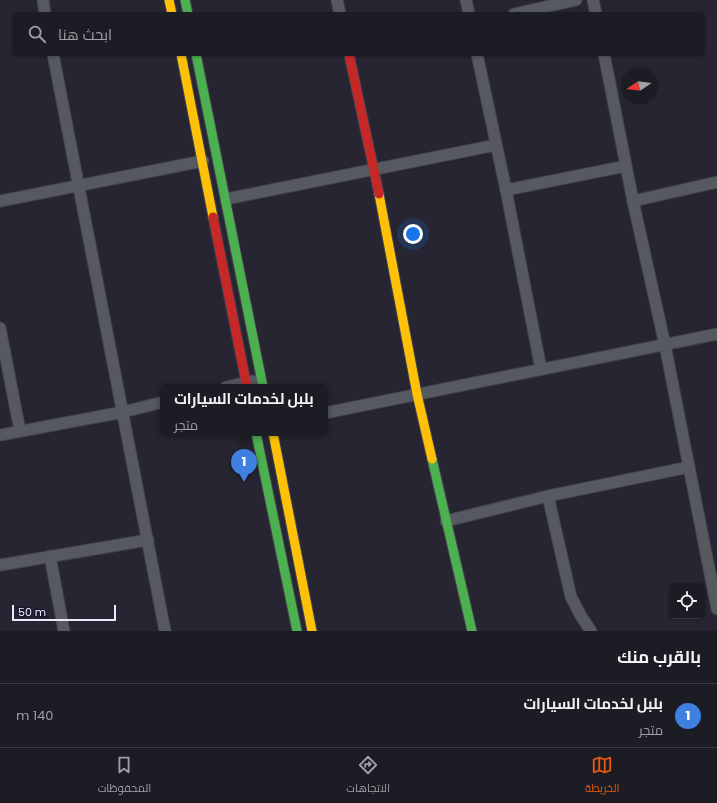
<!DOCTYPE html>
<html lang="ar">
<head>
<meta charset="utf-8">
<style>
	:root { --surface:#1c1c25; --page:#25252d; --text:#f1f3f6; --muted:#a0a1a7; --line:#3a3a42; --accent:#ea580c }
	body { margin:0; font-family:Poppins,Cairo,sans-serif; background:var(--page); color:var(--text); direction:rtl }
	.controls { position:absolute; right:12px; bottom:12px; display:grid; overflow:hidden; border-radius:6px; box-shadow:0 1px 3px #0004 }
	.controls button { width:36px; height:36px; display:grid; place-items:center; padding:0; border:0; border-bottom:1px solid var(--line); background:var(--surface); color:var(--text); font:20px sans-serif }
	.compass { position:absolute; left:621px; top:68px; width:36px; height:36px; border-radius:50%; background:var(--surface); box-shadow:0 1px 3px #0004; rotate:257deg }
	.scale { position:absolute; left:12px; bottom:10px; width:104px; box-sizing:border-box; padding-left:4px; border:2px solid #ecebfb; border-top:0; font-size:11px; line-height:14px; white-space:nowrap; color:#ecebfb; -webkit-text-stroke:3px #19162d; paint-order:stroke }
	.you { position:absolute; left:413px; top:234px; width:14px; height:14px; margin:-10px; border:3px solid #fff; border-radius:50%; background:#1a73e8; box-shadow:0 0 0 6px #1a73e833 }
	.badge { display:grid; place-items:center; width:26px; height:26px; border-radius:50%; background:var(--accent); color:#fff; font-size:13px; font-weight:700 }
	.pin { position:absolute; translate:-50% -33px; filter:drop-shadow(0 1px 2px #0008) }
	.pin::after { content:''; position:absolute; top:21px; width:14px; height:12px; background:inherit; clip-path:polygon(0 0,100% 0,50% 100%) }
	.popup { position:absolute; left:160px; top:384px; width:168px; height:52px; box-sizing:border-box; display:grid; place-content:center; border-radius:6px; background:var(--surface); filter:drop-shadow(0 1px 3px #0005); font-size:13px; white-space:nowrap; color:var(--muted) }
	.popup b { font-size:15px; color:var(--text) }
	.popup::after { content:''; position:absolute; left:50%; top:100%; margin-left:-8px; border:8px solid transparent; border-top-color:var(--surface) }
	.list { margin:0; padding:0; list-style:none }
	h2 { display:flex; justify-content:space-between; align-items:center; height:52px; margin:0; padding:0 16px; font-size:17px }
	h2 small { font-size:13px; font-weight:400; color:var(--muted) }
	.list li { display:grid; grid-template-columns:26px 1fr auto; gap:12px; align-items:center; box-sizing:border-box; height:64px; padding:0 16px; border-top:1px solid var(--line) }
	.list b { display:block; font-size:15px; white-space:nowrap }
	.list p { margin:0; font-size:13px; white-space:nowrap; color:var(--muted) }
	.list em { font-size:13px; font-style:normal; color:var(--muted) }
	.icon { flex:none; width:22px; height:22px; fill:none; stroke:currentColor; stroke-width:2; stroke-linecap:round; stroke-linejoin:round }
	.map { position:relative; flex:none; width:717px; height:631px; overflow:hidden; direction:ltr }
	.search { position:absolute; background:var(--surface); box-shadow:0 1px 3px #0004; left:12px; right:12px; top:12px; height:44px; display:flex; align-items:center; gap:10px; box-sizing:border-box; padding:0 14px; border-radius:6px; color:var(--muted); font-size:15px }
	.sheet { height:116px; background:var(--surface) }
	nav { display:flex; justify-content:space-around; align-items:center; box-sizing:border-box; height:56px; border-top:1px solid var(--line); background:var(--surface); font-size:11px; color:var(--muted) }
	nav a { display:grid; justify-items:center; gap:2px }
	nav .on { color:var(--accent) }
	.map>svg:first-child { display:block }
</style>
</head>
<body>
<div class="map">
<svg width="717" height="631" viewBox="0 0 717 631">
	<rect width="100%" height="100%" fill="#262531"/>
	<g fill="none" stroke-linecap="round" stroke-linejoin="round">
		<defs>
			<g id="street">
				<path d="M43 0 45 14"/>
				<path d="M337 0 340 14"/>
				<path d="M466 0 469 14"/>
				<path d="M593 0 596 14"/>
				<path d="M514 14 576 0"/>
				<path d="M53 54 165 631"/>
				<path d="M477 54 506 190 541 369"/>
				<path d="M604 54 633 201 665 345 717 609"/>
				<path d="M506 190 626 166"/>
				<path d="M226 199 496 145"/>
				<path d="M0 201 203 161"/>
				<path d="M633 201 717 182"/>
				<path d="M0 328 20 431"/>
				<path d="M226 387 252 381"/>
				<path d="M325 413 717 334"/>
				<path d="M0 435 123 412 163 402"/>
				<path d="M548 496 571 597 581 616 591 631"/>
				<path d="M446 521 548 496 689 467"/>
				<path d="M50 556 64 631"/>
				<path d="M0 565 148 540"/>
			</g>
			<g id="fast">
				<path d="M185 0 188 14"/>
				<path d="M196 54 263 387"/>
				<path d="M256 433 297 631"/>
				<path d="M432 459 472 631"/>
			</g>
			<g id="slow">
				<path d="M169 0 172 14"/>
				<path d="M181 54 213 217"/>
				<path d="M379 194 417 394 432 459"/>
				<path d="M273 433 312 631"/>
			</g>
			<g id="jam">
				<path d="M349 54 379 194"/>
				<path d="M213 217 247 387"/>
			</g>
		</defs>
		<use href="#street" stroke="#43424c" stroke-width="13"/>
		<use href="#fast" stroke="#43424c" stroke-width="11"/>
		<use href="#slow" stroke="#43424c" stroke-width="11"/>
		<use href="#jam" stroke="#43424c" stroke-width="11"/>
		<use href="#street" stroke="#565a60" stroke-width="11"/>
		<use href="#fast" stroke="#4caf50" stroke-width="9"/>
		<use href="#slow" stroke="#ffc107" stroke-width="9"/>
		<use href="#jam" stroke="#c62828" stroke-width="9"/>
	</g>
</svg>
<div class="controls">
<button><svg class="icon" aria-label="locate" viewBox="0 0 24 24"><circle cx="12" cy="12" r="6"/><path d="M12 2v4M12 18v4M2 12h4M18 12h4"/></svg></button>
</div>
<svg class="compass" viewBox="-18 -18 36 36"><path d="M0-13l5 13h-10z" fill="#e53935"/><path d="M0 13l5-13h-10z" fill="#a0a1a7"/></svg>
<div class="scale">50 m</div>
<div class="you"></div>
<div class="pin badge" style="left:244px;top:482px;background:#3f7fe0">1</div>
<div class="popup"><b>بلبل لخدمات السيارات</b>متجر</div>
<div class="search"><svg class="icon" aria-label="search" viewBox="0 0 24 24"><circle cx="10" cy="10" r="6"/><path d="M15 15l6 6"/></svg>ابحث هنا</div>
</div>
<section class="sheet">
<h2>بالقرب منك<small></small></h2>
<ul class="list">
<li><span class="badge" style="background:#3f7fe0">1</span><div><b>بلبل لخدمات السيارات</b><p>متجر</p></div><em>140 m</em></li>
</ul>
</section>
<nav>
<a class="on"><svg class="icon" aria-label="map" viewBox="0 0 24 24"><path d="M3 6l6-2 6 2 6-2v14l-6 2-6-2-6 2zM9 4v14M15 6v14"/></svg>الخريطة</a>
<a><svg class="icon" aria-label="directions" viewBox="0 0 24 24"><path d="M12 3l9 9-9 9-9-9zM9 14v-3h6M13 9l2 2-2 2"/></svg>الاتجاهات</a>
<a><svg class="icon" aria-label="saved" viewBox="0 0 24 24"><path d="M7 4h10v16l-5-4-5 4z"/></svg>المحفوظات</a>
</nav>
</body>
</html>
